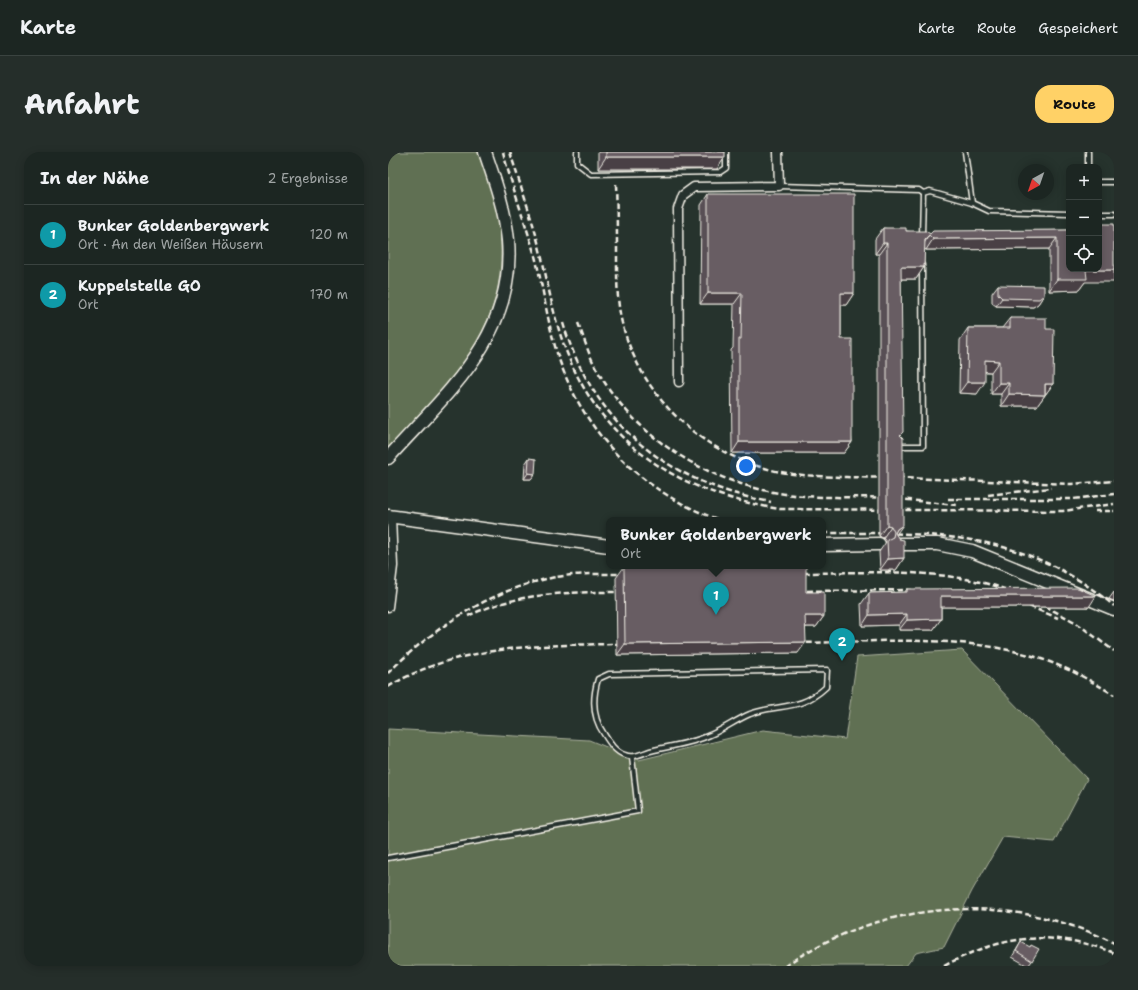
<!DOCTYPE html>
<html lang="de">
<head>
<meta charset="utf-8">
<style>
	:root { --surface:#1c2622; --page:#252e2a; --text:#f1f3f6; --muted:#a0a5a5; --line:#3a4340; --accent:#ffd166 }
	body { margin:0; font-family:"Shantell Sans",sans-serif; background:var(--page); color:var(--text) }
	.controls { position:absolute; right:12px; top:12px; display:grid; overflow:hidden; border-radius:8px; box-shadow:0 2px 10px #0003 }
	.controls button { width:36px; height:36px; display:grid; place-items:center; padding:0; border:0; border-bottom:1px solid var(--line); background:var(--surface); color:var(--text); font:20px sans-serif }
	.compass { position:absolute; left:630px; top:12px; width:36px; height:36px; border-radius:50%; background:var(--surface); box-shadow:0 2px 10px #0003; rotate:220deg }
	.you { position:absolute; left:358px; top:314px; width:14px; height:14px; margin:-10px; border:3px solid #fff; border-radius:50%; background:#1a73e8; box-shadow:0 0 0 6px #1a73e833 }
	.badge { display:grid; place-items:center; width:26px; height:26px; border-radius:50%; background:var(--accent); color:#fff; font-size:13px; font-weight:700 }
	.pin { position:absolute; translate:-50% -33px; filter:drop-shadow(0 1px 2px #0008) }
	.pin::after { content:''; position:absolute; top:21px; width:14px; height:12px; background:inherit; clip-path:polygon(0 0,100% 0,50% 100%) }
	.popup { position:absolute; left:218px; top:365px; width:220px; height:52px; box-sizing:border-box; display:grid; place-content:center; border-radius:8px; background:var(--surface); filter:drop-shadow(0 1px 3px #0005); font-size:13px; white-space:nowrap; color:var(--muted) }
	.popup b { font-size:15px; color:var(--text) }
	.popup::after { content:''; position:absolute; left:50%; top:100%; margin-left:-8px; border:8px solid transparent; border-top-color:var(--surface) }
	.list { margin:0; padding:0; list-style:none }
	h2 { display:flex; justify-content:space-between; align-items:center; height:52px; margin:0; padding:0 16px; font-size:17px }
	h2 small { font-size:13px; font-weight:400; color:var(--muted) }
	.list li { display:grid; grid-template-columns:26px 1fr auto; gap:12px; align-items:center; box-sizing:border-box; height:60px; padding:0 16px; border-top:1px solid var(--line) }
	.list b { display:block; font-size:15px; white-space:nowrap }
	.list p { margin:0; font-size:13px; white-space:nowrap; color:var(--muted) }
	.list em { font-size:13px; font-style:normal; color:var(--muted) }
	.icon { flex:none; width:22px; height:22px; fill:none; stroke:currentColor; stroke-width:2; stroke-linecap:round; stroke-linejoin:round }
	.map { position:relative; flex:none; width:726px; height:814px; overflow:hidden; border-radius:16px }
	header { display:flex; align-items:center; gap:24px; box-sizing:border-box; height:56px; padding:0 20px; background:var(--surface); border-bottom:1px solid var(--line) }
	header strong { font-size:19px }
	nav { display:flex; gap:22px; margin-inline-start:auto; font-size:14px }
	.intro { display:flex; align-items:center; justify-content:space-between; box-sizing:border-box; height:96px; padding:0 24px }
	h1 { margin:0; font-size:28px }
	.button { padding:10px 18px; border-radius:16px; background:var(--accent); color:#111; font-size:14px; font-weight:700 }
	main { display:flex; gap:24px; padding:0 24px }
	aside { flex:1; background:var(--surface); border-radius:16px; box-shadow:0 2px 10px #0003 }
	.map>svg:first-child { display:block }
</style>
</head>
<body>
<header>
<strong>Karte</strong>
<nav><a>Karte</a><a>Route</a><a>Gespeichert</a></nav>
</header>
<div class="intro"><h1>Anfahrt</h1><a class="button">Route</a></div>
<main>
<aside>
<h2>In der Nähe<small>2 Ergebnisse</small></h2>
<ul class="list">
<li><span class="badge" style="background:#0f9aa8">1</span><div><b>Bunker Goldenbergwerk</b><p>Ort · An den Weißen Häusern</p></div><em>120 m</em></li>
<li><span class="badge" style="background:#0f9aa8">2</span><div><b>Kuppelstelle GO</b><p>Ort</p></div><em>170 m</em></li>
</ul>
</aside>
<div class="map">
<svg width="726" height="814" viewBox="0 0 726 814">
	<rect width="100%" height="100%" fill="#26332d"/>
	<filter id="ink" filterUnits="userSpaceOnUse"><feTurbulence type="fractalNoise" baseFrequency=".025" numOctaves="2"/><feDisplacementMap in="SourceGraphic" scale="8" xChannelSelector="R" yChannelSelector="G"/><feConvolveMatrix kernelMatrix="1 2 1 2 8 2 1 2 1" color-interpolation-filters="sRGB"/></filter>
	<g filter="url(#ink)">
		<g fill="#607052" stroke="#aab09d">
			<path d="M0 0H90C99 27 110 54 112 82 122 178 59 232 0 297Z"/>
			<path d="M574 498 699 627 666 690 615 685 584 739 556 795 528 801 518 814H0V577L201 588 251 608 375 578 457 587 469 505Z"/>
		</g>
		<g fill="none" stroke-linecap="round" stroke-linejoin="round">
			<defs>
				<g id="lane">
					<path d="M189 0V11L203 22 332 20 338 16V0"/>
					<path d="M577 0 584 51 601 59 681 61"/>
					<path d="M700 15V0"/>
					<path d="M711 30H726"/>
					<path d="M391 34 531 38 535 41"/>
					<path d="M711 62H726"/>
					<path d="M534 84 535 41 542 39 584 51"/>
					<path d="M509 294H535L534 113"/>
					<path d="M439 518 438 535C411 560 392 551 362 562 348 568 336 577 322 583 303 592 285 593 266 598 256 600 246 607 237 603 227 600 221 590 216 582 204 565 204 547 210 527L221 522Z"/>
					<path d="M0 706 250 659 244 605"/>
				</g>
				<g id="street">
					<path d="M291 230 290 57 295 43 306 35 391 34 390 0"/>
					<path d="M0 455 5 414 3 365"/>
				</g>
				<g id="secondary">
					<path d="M0 306C57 242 128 185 120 88 117 58 107 29 97 0"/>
					<path d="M0 364 221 394"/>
					<path d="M507 392H549L584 399 726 457"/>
					<path d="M435 393 491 392"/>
				</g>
			</defs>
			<use href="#lane" stroke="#f4f1e8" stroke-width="7"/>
			<use href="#street" stroke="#f4f1e8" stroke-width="11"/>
			<use href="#secondary" stroke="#f4f1e8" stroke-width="15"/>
			<use href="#lane" stroke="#26332d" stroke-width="4"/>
			<use href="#street" stroke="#26332d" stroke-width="8"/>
			<use href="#secondary" stroke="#26332d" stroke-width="12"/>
			<g stroke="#f4f1e8" stroke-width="2.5" stroke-dasharray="6 3" stroke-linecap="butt">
				<path d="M115 0C124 35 137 69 147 104 156 139 160 176 172 210 199 285 256 342 332 368"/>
				<path d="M122 0C132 33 144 65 152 98 161 135 166 171 181 206 219 297 298 343 392 357L675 359 726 352"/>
				<path d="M228 32C229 58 229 83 229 108 229 130 229 150 234 171 255 251 323 311 405 322 441 326 478 325 514 326 571 328 627 330 683 332L726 329"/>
				<path d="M175 171C205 272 281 332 383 350"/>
				<path d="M190 171C196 186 200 201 208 216 246 285 319 331 397 342 431 347 466 344 500 346 523 348 546 351 569 353"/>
				<path d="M600 343 663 336"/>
				<path d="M560 347H685L726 342"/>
				<path d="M707 359H726"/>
				<path d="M435 381C547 381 635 378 726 454"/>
				<path d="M407 421C479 421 557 414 625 440"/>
				<path d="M410 439 528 438"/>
				<path d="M649 450 687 470 726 499"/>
				<path d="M633 451 670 466"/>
				<path d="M80 464C128 441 177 440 229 440"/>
				<path d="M410 491C476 490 551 484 615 497 655 504 692 521 726 543"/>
				<path d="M0 521C44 477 102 438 163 426 188 421 215 422 241 422"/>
				<path d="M0 535C68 493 152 493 229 492"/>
				<path d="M397 814C494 747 621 739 726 791"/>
				<path d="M556 814C613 783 665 777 726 801"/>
			</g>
		</g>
		<g fill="#595055" stroke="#f4f1e8">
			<path d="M210 0H337L329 17H210Z"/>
			<path d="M320 42 466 141 458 153H453V187L464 290 456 301H344L343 198 345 196 346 152H312L313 53Z"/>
			<path d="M495 76 542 82 681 78 697 130 691 138 661 139V97L538 98 536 97V115L528 127H513L512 283 508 383 516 406 508 418H492L491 400 498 390 495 386 491 384V102H487V87Z"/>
			<path d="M610 133 656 143 650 152 645 155 608 154 604 151V141Z"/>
			<path d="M622 166 658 177 665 232 649 254H613V242H603V220H597L589 242 571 241 572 188 580 176H614Z"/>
			<path d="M141 306 147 322 143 327H136L137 312Z"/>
			<path d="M236 415 436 464 428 475H418L410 501 229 503 228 426Z"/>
			<path d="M519 437 701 455H553V467L545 478H511V473L474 474 473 452 481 441H516Z"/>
			<path d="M633 790 644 809 640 814 624 805Z"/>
		</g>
		<g fill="#484145" stroke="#f4f1e8">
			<path d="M218 5H337L329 17H210Z"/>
			<path d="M541 83 534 95 537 87Z"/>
			<path d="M669 86 661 97 538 98 545 87Z"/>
			<path d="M495 91H499L491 102H487Z"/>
			<path d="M513 115H536L528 127H505Z"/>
			<path d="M698 118H726V130H697L691 138 661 139 669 127Z"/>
			<path d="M320 141H354L346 152H312Z"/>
			<path d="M453 141H466L458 153H445Z"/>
			<path d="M656 143 650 152 645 155 608 154 614 146Z"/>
			<path d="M597 208 611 209 603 220 589 219Z"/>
			<path d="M579 230H597L589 242 571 241Z"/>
			<path d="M611 231H621L613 242H603Z"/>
			<path d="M657 232H665L657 243Z"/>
			<path d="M621 242 657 243 649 254H613Z"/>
			<path d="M351 290H464L456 301H344Z"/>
			<path d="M140 321 147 322 143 327H136Z"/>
			<path d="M499 373 503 374 495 386 491 384Z"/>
			<path d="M515 373 507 384 505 385 509 377Z"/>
			<path d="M516 406 508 418H492L500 407Z"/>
			<path d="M726 440V449L721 447Z"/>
			<path d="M553 444H708L701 455H545Z"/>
			<path d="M519 462 511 473 474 474 481 463Z"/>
			<path d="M417 464H436L428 475H410Z"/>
			<path d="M553 467 545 478H511L519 468Z"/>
			<path d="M418 490 410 501 229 503 237 492Z"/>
		</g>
		<g fill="#675d63" stroke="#f4f1e8">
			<rect x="218" y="0" width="119" height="5"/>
			<path d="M320 42H466V141H453V187H464V290H351V187H353L354 141H320Z"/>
			<path d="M711 72H726V118H698L699 127H669V86L545 87 541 83 537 87 536 115H513L515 280 512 283 515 286V373L509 377 507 381 511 387 516 388V406L500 407 499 388 505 385 506 380 503 374 499 373V91H495V76H518V79H538L542 82 545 79 681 78V117H711Z"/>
			<path d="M610 133 656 134V143L651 147 614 146 610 142Z"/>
			<path d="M622 166H658V177H666L665 232H657V243L621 242V231H611V209L597 208V230H579L580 176H622Z"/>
			<path d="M141 306 148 307 147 322 140 321Z"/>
			<path d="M313 414H418V440H436V464H417L418 490 237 492 236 415Z"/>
			<path d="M690 436 708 444H553V467L519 468V462L481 463V441L519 440V437Z"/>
			<path d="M633 790 642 795 643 793 651 797 644 809 628 799Z"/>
		</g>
	</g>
</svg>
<div class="controls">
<button>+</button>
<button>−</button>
<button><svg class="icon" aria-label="locate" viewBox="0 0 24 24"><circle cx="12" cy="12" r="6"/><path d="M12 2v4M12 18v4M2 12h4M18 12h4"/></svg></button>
</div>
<svg class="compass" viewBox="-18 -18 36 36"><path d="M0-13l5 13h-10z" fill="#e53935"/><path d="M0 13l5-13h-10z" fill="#a0a5a5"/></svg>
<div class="you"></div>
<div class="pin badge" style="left:328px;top:463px;background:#0f9aa8">1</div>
<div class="popup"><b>Bunker Goldenbergwerk</b>Ort</div>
<div class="pin badge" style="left:454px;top:509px;background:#0f9aa8">2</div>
</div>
</main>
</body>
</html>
